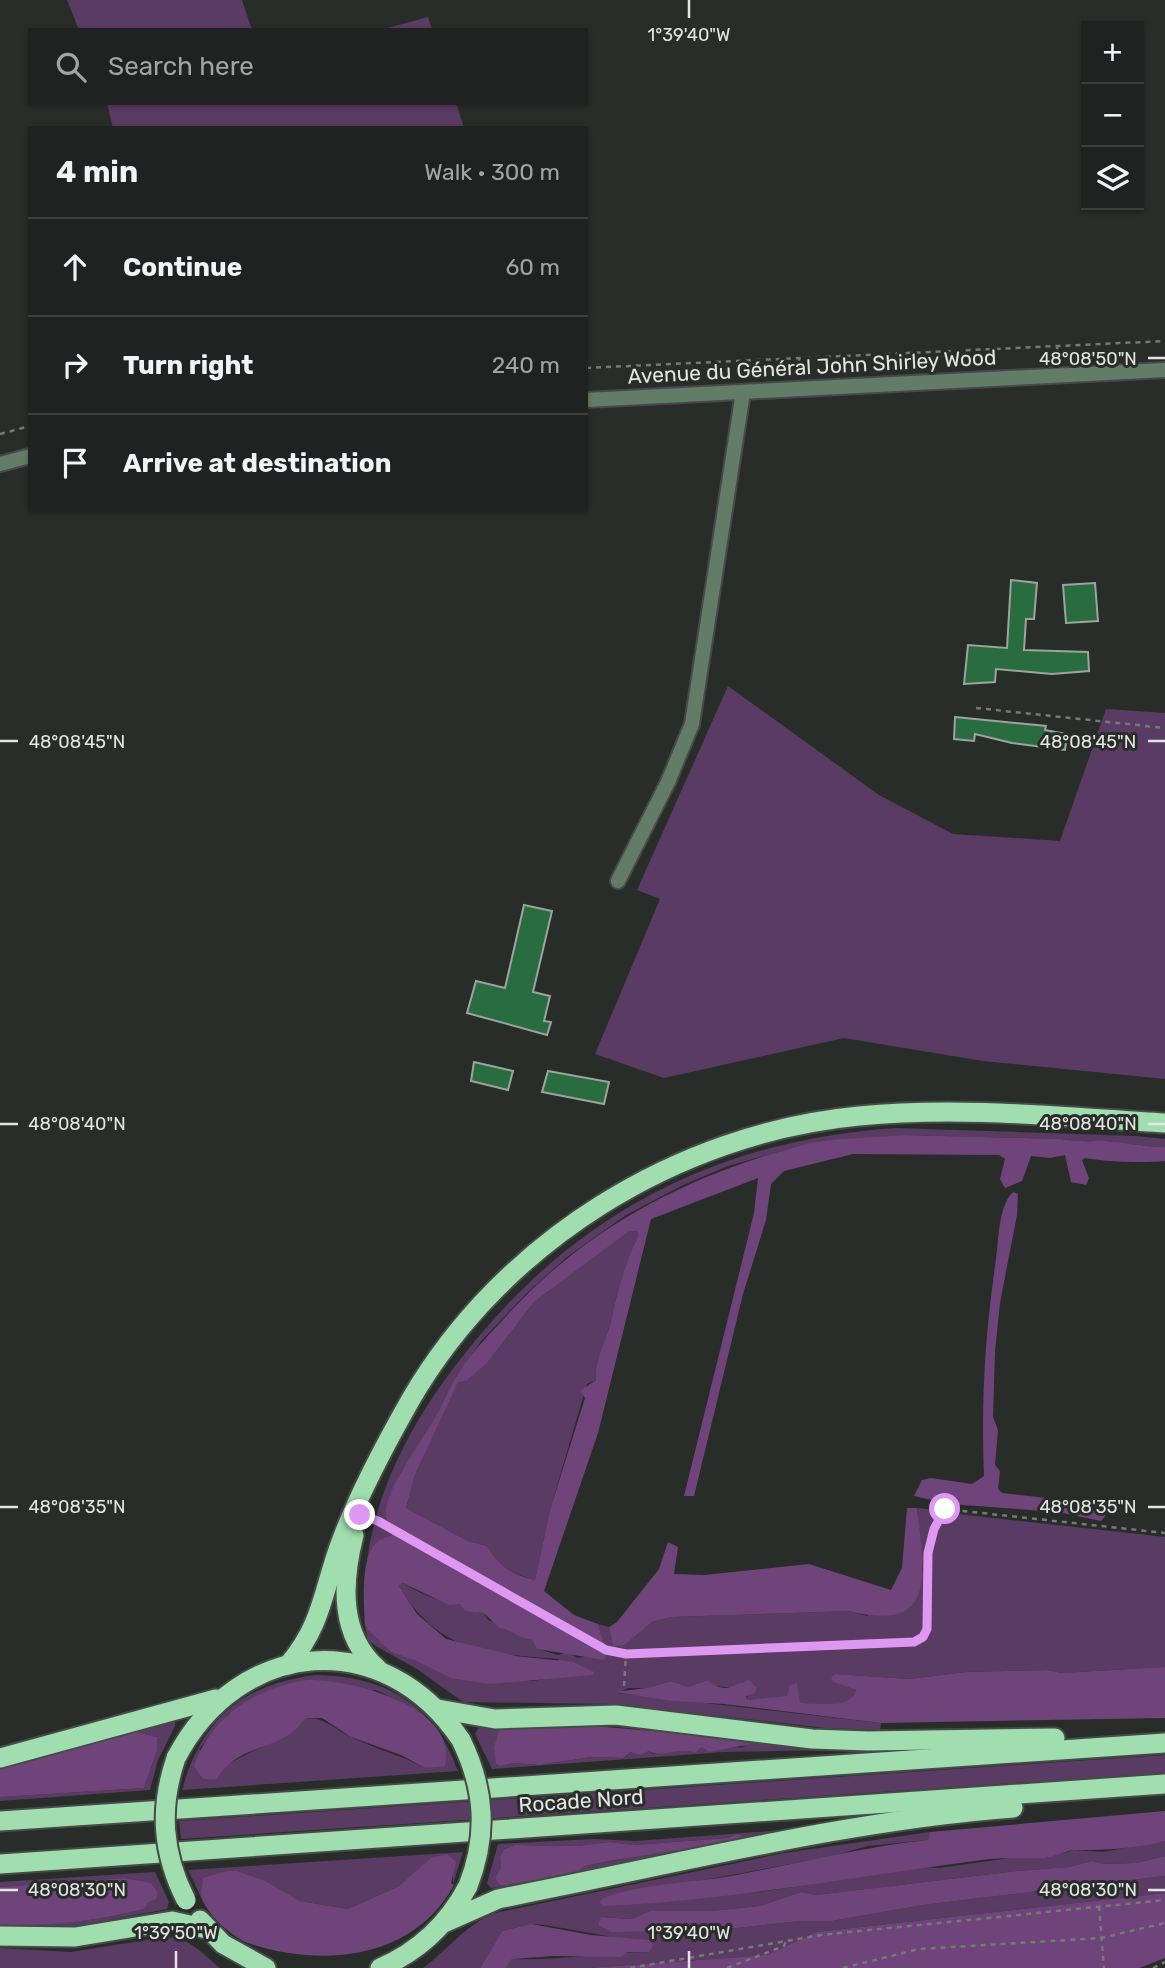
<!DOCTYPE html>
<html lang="en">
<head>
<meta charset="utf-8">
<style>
	:root { --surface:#1f2220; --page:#2c2f2d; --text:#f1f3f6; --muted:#a1a4a5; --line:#3c3f3e }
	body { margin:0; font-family:Rubik,sans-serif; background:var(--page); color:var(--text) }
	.controls { position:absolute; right:21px; top:21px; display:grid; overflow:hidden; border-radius:0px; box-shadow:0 2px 5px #0004 }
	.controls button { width:63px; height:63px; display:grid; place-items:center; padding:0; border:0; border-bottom:2px solid var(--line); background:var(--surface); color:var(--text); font:35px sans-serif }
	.stop { position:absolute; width:21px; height:21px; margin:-16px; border:5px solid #de98f2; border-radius:50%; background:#fff }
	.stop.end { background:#de98f2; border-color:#fff; box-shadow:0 2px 7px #0008 }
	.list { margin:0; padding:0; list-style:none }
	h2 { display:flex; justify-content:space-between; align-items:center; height:91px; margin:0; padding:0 28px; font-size:30px }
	h2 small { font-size:23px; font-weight:400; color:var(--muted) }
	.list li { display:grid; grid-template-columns:46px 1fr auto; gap:21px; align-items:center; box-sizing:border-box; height:98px; padding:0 28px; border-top:2px solid var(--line) }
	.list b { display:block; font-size:26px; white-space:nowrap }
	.list em { font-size:23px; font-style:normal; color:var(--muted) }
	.icon { flex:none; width:38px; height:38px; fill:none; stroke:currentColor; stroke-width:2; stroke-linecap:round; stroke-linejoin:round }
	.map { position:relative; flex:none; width:1165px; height:1968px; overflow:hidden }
	.search { position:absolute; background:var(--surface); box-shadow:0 2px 5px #0004; left:28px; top:28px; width:560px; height:77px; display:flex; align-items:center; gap:18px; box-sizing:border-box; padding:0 24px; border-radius:0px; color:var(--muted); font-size:26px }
	.panel { position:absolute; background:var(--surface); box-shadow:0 2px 5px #0004; left:28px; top:126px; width:560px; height:385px; border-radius:0px }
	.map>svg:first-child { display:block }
</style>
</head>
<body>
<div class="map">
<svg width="1165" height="1968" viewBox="0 0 1165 1968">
	<rect width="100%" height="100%" fill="#292d2a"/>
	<g fill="#5a3b63" fill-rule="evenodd">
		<path d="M67 0H242L252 30H79Z"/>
		<path d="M428 17 432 30H380Z"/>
		<path d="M107 103H456L464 128H113Z"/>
		<path d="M728 686 879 795 953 834 1060 841 1106 709 1165 713V1079L983 1061 844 1038 664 1078 595 1054 660 899 637 890Z"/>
		<path d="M895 1128 1135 1136 1165 1139V1147C1144 1147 1124 1142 1105 1141 1089 1141 1077 1142 1061 1139L905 1135 799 1146 728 1166 683 1185 626 1215 567 1257 528 1292 482 1340 457 1375 436 1418 401 1472 392 1535 376 1543 367 1561C376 1491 410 1426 452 1370 564 1220 708 1141 895 1128Z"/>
		<path d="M630 1231H638V1236C625 1262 617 1292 611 1321 606 1342 594 1358 596 1380L587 1384 550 1510 535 1580C513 1574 499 1566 487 1546L468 1541 406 1508 415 1475 458 1381 488 1362 534 1302Z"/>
		<path d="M917 1508 938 1510 929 1532 935 1535 948 1515 958 1514 1165 1537V1667L1061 1673 1048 1670 967 1672 908 1679 835 1674 834 1682 856 1690C852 1712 816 1702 800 1703L797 1696 747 1700 748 1693H755L744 1681 737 1688 715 1686 708 1680 688 1687 671 1681 647 1688H629L617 1693 881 1723 880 1730 826 1728 611 1704 463 1702 417 1669 374 1645 368 1640 365 1626 391 1652 417 1660 450 1678 533 1681 544 1679 559 1659C486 1653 439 1653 399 1586L403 1583C418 1593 442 1603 459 1604 468 1605 474 1614 484 1613L488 1620 533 1639 538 1649 558 1655 568 1652 577 1658 587 1656 602 1638 598 1624 609 1627 613 1645H625L652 1622 672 1617 849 1611 867 1616 923 1572Z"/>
		<path d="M315 1675C387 1676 434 1705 458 1771L182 1790C202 1718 242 1685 315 1675ZM376 1690C405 1703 430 1716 445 1746L425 1768C401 1755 375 1749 351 1737 334 1729 326 1718 306 1718 283 1741 251 1750 223 1767L199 1749 228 1714Z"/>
		<path d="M172 1721H175V1726L158 1760 150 1790 0 1801V1797L144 1788 157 1751V1737L136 1732 0 1768V1765Z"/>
		<path d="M598 1722 840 1748 843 1750 724 1752 492 1769 475 1734 479 1727ZM581 1725 626 1726 747 1747 717 1748 708 1752 702 1747 695 1753 686 1749 653 1754 648 1751 632 1752 623 1758 591 1757 540 1765 512 1763 500 1729Z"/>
		<path d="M1165 1755V1773L181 1839 179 1821Z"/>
		<path d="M796 1829 529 1884 491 1888 487 1883 498 1844 593 1839 635 1841ZM737 1834 717 1844 696 1845 585 1866 574 1874 507 1885 496 1878 501 1868 500 1857 504 1849 515 1845 577 1846 608 1842 634 1845 728 1838Z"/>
		<path d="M930 1832 928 1840 868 1846 829 1857 605 1898 761 1892 924 1867 939 1868 1024 1856 1046 1858 1074 1850 1102 1852 1165 1841V1856L1136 1863 1102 1864 1092 1861 1069 1867 1017 1871 816 1895 801 1892 760 1906 711 1911H650L631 1919 602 1917 611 1932 718 1930 800 1921H832L923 1905 1165 1876V1893L816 1932 767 1955 588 1968H506L512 1959C558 1961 603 1952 649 1952L618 1938 545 1925 531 1924 502 1931 480 1968H423C448 1950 466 1924 495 1913L784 1853Z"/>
		<path d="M463 1852 453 1884V1869L447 1854 431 1859 399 1886 348 1909 300 1901 264 1880 237 1871H227L204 1886 201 1897 188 1870Z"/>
		<path d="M155 1872 169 1902 167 1909 77 1926 0 1928V1925C49 1926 96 1921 144 1909L123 1878 0 1887V1882Z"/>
		<path d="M165 1937C190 1937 201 1953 220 1968H0V1948L71 1952Z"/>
	</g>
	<g fill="#6f447a" fill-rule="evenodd">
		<path d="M905 1135 1061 1139C1077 1142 1089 1141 1105 1141 1124 1142 1144 1147 1165 1147V1161C1143 1163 1108 1162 1085 1158L1082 1160 1089 1178 1086 1185 1071 1182 1065 1155 1050 1158 1031 1156 1022 1181 1005 1188 1000 1179 1005 1159 999 1155 853 1154 784 1171 771 1184 766 1220 743 1294 694 1496H684L754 1213 758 1178 651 1219 598 1433 544 1591 574 1615 598 1624 607 1654 604 1660 537 1649 532 1639C518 1639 512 1629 499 1628L484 1613 465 1611 460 1604 449 1605 403 1583 399 1586 417 1614 446 1639 516 1656 573 1662 594 1672 593 1675 490 1684 450 1678 417 1661 391 1652 368 1630 365 1626C364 1606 360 1558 376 1543 380 1539 387 1537 392 1535 390 1529 387 1521 386 1515 383 1492 424 1438 436 1416 444 1403 449 1387 458 1374 472 1351 491 1333 509 1313 588 1227 687 1176 799 1146 833 1137 870 1138 905 1135ZM630 1231H638V1236C625 1262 617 1292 611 1321 606 1342 594 1358 596 1380L580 1391 585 1398 550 1510 535 1580C513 1575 499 1566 487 1546L468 1541 406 1508 415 1475 458 1382 466 1381 488 1362 534 1302Z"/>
		<path d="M1013 1192 1018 1194 1017 1215 1000 1303 995 1351 993 1417 998 1430 995 1465 1000 1471 998 1489 1002 1493 1100 1504 1106 1515 1101 1521 1058 1512 950 1504 914 1496 922 1480 931 1478 972 1484 984 1476C981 1399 985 1335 996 1259 999 1239 998 1207 1013 1192Z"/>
		<path d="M907 1508H917C924 1571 939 1634 849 1611L672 1617 652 1622 625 1645 613 1646 609 1627 617 1622 659 1569 668 1542 678 1547 674 1574 704 1575 809 1564 891 1590 902 1568Z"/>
		<path d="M1165 1667V1718L881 1723 724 1704 673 1701 614 1692 647 1688 671 1681 688 1687 708 1680C725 1695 733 1685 749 1680L757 1688 755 1693 746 1696 747 1700 787 1696 790 1685 797 1683 800 1703C816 1702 851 1711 856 1690L833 1682 831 1677 835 1674 908 1679 967 1672 1048 1670 1061 1673Z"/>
		<path d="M307 1680C350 1679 460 1706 445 1766L425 1768 401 1755 351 1737 322 1718H306C301 1723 296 1730 290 1734 266 1750 232 1750 217 1779H203L194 1766C212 1715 256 1688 307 1680Z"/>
		<path d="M581 1725 701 1735 752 1744 708 1752 702 1747 695 1753C679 1746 661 1759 648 1751L641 1755 631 1752 623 1758 591 1757 540 1765 512 1763 500 1766 496 1763 494 1747 500 1729Z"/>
		<path d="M136 1732 157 1737V1751L144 1788 0 1797V1768Z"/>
		<path d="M1165 1811V1841C1135 1849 1106 1850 1076 1850 1066 1850 1056 1857 1045 1858 1024 1859 1003 1857 982 1860 856 1876 730 1901 603 1906L599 1901C623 1885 700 1882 731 1876 797 1864 861 1847 928 1840L930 1832Z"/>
		<path d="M737 1834 747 1839 615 1860 585 1866 574 1874 507 1885H500L495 1878 501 1868 500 1857 504 1849 515 1845 577 1846 609 1842 634 1845 728 1838Z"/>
		<path d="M447 1854 456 1862 451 1883 454 1885C413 1961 319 1968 245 1942 227 1932 209 1916 201 1897L203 1878 227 1871H237L264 1880 300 1901 348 1909 399 1886 431 1858Z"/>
		<path d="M1165 1856V1876L923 1905 832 1921H800L718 1930 623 1932H611L598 1925 601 1917 631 1919 650 1911H711L760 1906 801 1892 816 1895 1017 1871 1069 1867 1092 1861 1102 1864 1136 1863Z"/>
		<path d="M123 1878 151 1883 158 1893 156 1899 148 1902 144 1909C96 1921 49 1927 0 1925V1887Z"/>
		<path d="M1165 1893V1958L1139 1968H588L767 1955 816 1932Z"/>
		<path d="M531 1924 591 1935 649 1940 654 1945 649 1952H628L621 1957 554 1956 512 1959 506 1968H480L502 1931Z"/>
	</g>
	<g fill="#296c3f" stroke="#9ea39f" stroke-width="2">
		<path d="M1011 580 1037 583 1034 619H1026L1024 650 1088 652 1089 671 1052 674 996 669 995 682 964 684 968 645 1007 648Z"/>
		<path d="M1095 583 1098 621 1066 623 1063 585Z"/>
		<path d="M955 717 1046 726 1045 730 1067 734 1065 750 1012 743 975 734 974 741 954 739Z"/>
		<path d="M524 905 552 911 533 992 550 996 544 1021 551 1022 547 1035 467 1013 476 981 505 988Z"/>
		<path d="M474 1062 513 1071 508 1090 471 1081Z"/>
		<path d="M548 1071 609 1082 604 1104 542 1092Z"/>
	</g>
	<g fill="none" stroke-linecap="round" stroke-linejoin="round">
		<defs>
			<path id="minor" d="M618 881 668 782 692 724 743 392"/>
			<g id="tertiary">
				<path d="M586 400 1165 370"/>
				<path d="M0 464 30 456"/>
			</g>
			<g id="trunk">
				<path d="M354 1535C342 1583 339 1635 378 1669"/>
				<path d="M288 1665C324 1623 323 1587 342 1539 360 1491 386 1443 411 1399 503 1241 678 1133 859 1116 960 1106 1064 1117 1165 1123"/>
				<path d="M438 1709 495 1719 616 1715 812 1739 868 1741 1055 1738"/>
				<path d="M0 1758 216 1699"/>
				<path d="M176 1758C239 1638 384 1625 461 1740"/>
				<path d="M0 1821 1165 1743"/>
				<path d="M0 1864 1165 1784"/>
				<path d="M200 1920 223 1944 266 1968"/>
				<path d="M446 1922 498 1899 537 1891C693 1860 854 1820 1013 1808"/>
				<path d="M0 1936 75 1937 172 1921 207 1929"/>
				<path d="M380 1968C420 1951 448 1924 468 1886"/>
			</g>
		</defs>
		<use href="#minor" stroke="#474a48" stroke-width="18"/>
		<use href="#tertiary" stroke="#474a48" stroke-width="18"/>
		<use href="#trunk" stroke="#474a48" stroke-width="23"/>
		<g stroke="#767977" stroke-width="2.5" stroke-dasharray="5 5" stroke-linecap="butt">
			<path d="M1057 347 1059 361"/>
			<path d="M799 359 800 375"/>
			<path d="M586 368 1165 341"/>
			<path d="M0 434 30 426"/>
			<path d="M976 708 1165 728"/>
			<path d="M369 1518 606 1649 626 1654"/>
			<path d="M624 1686 626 1654 914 1641 923 1637 929 1619 930 1541 945 1509 1165 1533"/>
			<path d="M1099 1906 1104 1968"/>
			<path d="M630 1968 821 1935 1165 1900"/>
			<path d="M727 1968 784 1946 786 1941"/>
			<path d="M843 1968 919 1949 1101 1938 1165 1923"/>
			<path d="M1153 1968 1165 1962"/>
		</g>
		<use href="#minor" stroke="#627c68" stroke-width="14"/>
		<use href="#tertiary" stroke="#627c68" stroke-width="14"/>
		<use href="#trunk" stroke="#a0deaf" stroke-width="19"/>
		<defs>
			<g id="trunk-bridge">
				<path d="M461 1740C485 1789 488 1835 468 1886"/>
				<path d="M176 1758C159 1808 162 1853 186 1900"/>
			</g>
		</defs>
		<use href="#trunk-bridge" stroke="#474a48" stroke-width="23" stroke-linecap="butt"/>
		<use href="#trunk-bridge" stroke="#a0deaf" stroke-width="19"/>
	</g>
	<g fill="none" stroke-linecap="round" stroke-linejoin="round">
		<path stroke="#de98f2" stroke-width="9" d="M360 1515 378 1521 606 1650 626 1654 914 1642 923 1637 927 1629 928 1553 934 1529 945 1509"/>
	</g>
	<path fill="none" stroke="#e3e5e3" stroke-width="2.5" d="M689 0V18M1148 358H1165M0 741H18M1148 741H1165M0 1124H18M1148 1124H1165M0 1507H18M1148 1507H1165M0 1890H18M1148 1890H1165M176 1951V1968M689 1951V1968"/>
	<g text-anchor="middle" stroke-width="6" stroke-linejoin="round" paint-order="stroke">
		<g font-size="21" fill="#e3e5e3" stroke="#292d2a">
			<text transform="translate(812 367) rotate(-3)" y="7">Avenue du Général John Shirley Wood</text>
			<text transform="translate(581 1801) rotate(-4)" y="7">Rocade Nord</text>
		</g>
	</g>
	<g font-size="18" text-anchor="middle" fill="#e3e5e3" stroke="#292d2a" stroke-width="6" stroke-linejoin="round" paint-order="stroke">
		<text x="689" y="41">1°39'40"W</text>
		<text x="1088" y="365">48°08'50"N</text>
		<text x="77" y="748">48°08'45"N</text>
		<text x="1088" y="748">48°08'45"N</text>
		<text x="77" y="1130">48°08'40"N</text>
		<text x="1088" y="1130">48°08'40"N</text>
		<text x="77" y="1513">48°08'35"N</text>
		<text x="1088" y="1513">48°08'35"N</text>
		<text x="77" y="1896">48°08'30"N</text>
		<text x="1088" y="1896">48°08'30"N</text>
		<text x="176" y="1939">1°39'50"W</text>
		<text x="689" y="1939">1°39'40"W</text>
	</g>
</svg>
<div class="controls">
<button>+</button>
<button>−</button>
<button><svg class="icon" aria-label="layers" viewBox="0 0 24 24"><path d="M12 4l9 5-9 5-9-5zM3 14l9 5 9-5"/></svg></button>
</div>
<div class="stop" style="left:945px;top:1509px"></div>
<div class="stop end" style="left:360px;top:1515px"></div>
<div class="search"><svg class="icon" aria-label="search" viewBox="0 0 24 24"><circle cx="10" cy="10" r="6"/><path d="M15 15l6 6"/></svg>Search here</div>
<section class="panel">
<h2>4 min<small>Walk · 300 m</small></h2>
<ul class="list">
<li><svg class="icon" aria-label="ahead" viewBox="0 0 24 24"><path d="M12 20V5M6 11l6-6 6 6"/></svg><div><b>Continue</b></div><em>60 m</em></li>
<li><svg class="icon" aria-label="right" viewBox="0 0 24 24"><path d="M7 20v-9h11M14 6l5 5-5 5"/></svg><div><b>Turn right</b></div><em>240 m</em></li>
<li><svg class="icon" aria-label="arrive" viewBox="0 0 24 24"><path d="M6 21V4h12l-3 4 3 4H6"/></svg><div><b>Arrive at destination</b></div></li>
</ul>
</section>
</div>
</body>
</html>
